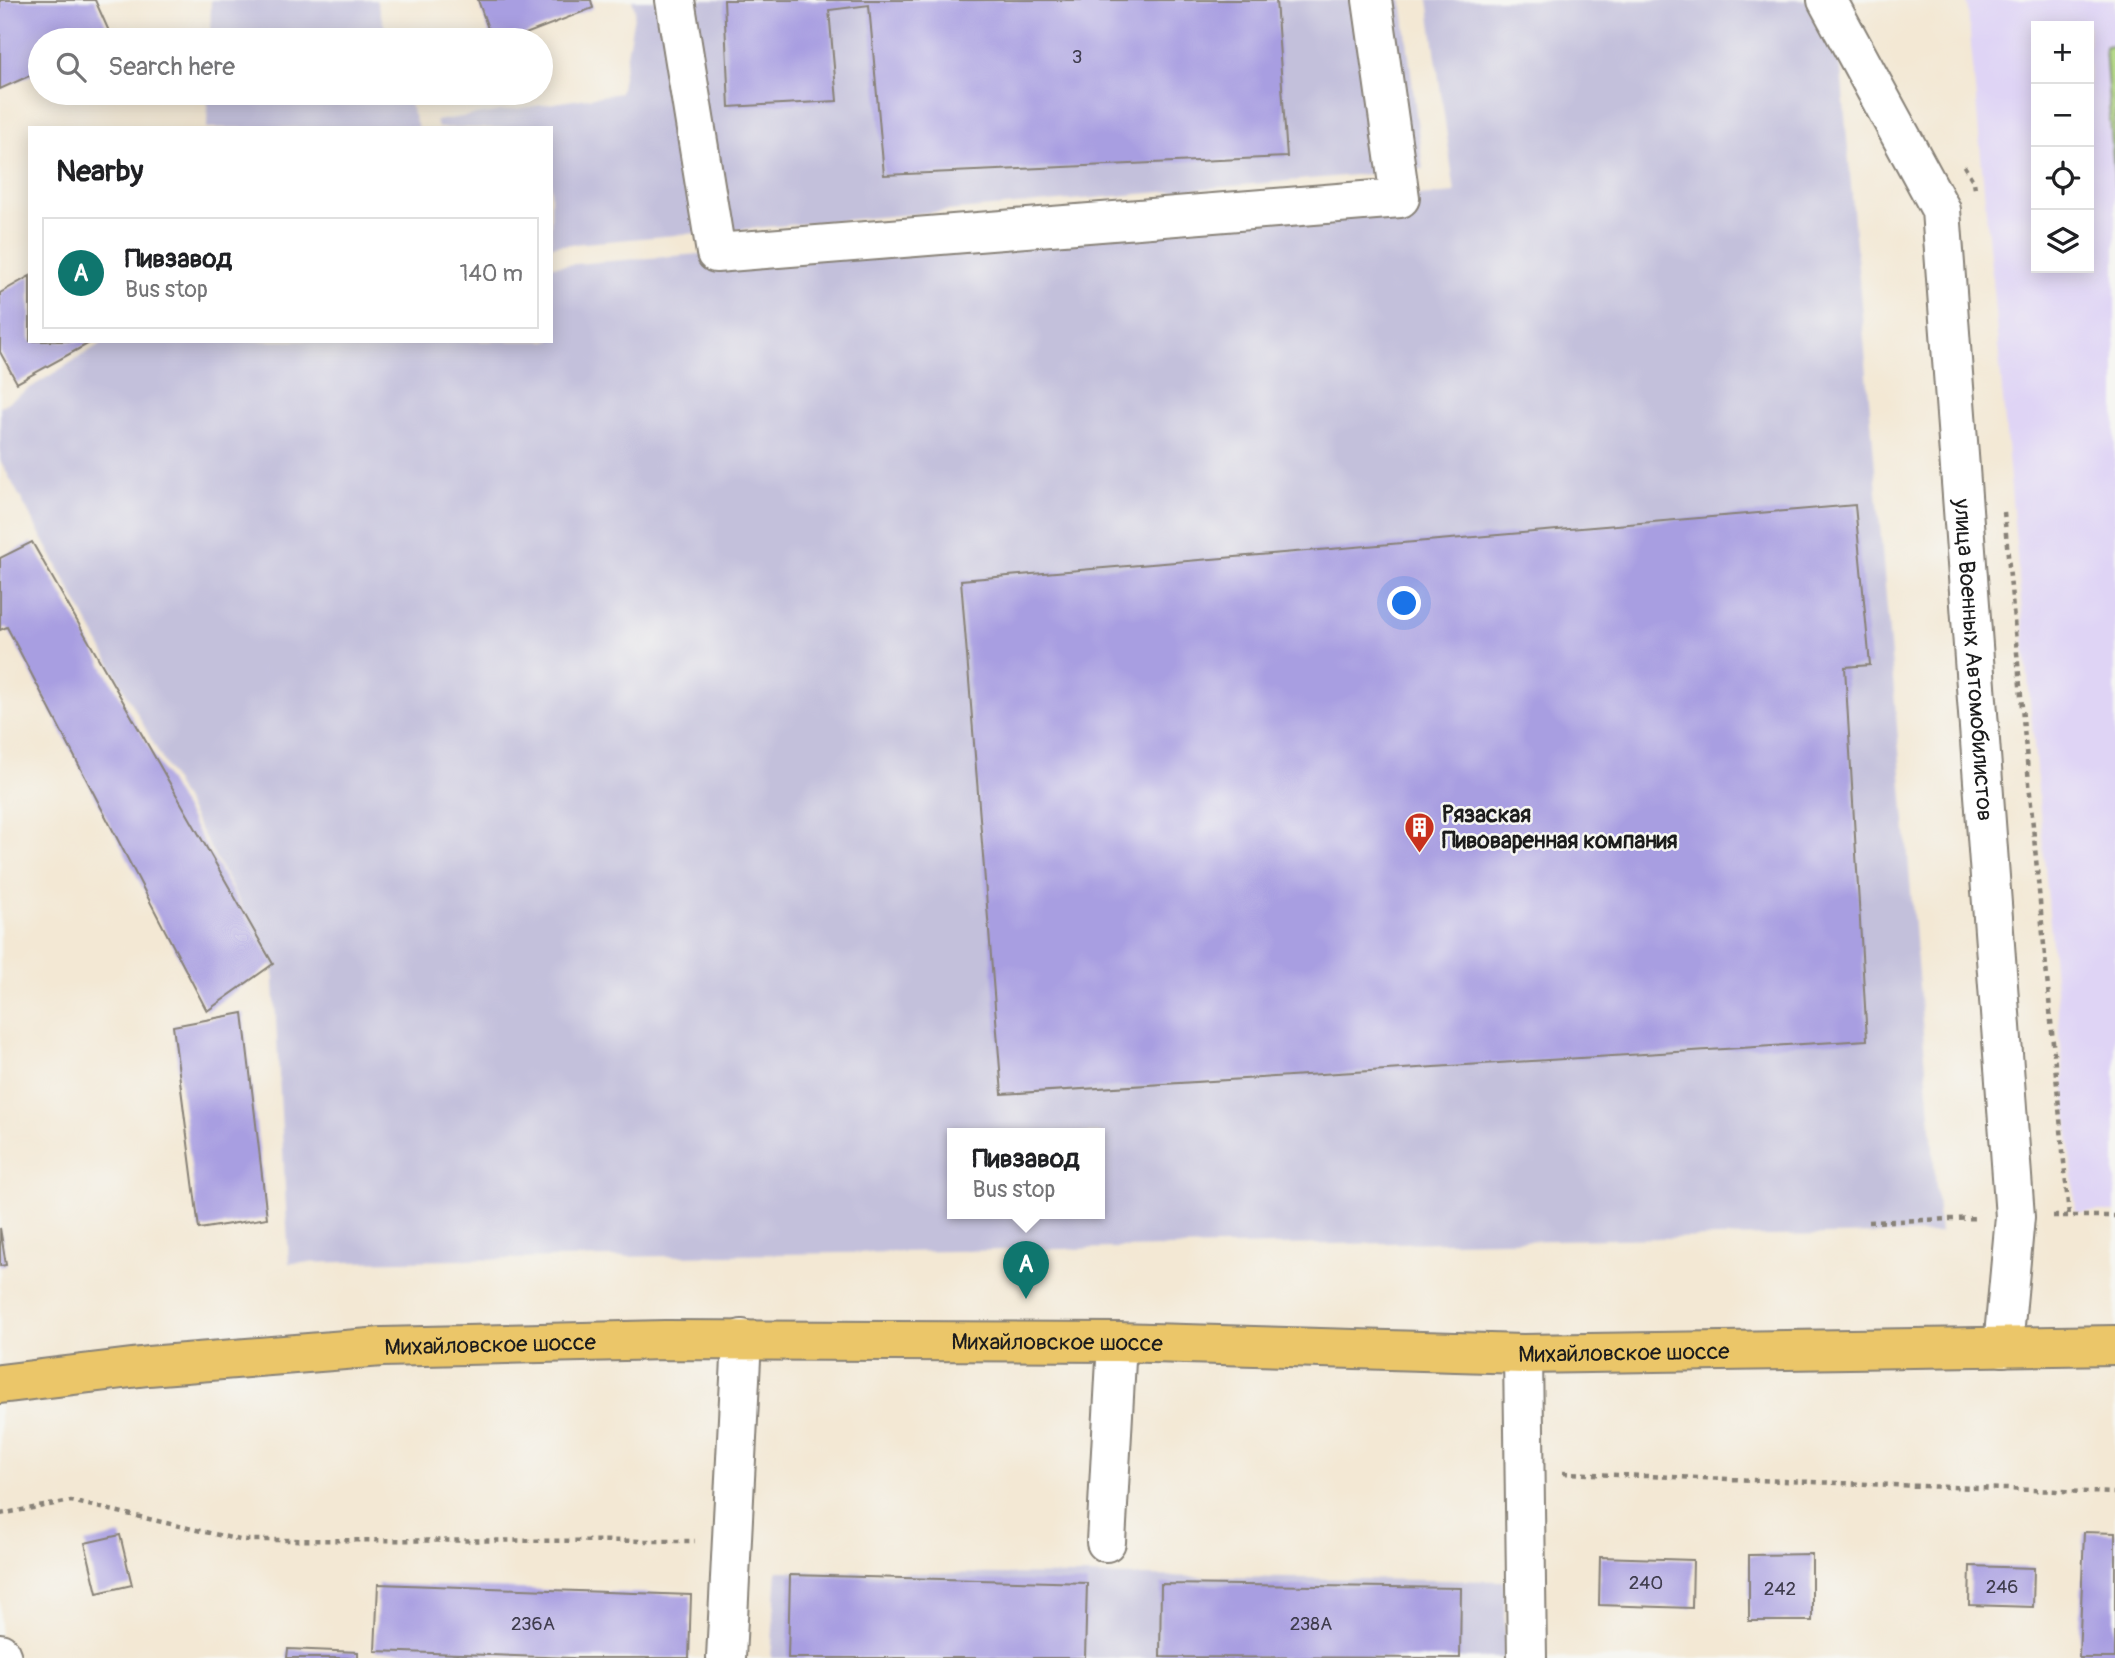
<!DOCTYPE html>
<html lang="en">
<head>
<meta charset="utf-8">
<style>
	:root { --surface:#fff; --page:#f2f2f2; --text:#202124; --muted:#757577; --line:#e0e0e0; --accent:#0f766e }
	body { margin:0; font-family:Pangolin,sans-serif; background:var(--page); color:var(--text) }
	.controls { position:absolute; right:21px; top:21px; display:grid; overflow:hidden; border-radius:0px; box-shadow:0 4px 18px #0003 }
	.controls button { width:63px; height:63px; display:grid; place-items:center; padding:0; border:0; border-bottom:2px solid var(--line); background:var(--surface); color:var(--text); font:35px sans-serif }
	.you { position:absolute; left:1405px; top:604px; width:24px; height:24px; margin:-18px; border:5px solid #fff; border-radius:50%; background:#1a73e8; box-shadow:0 0 0 10px #1a73e833 }
	.badge { display:grid; place-items:center; width:46px; height:46px; border-radius:50%; background:var(--accent); color:#fff; font-size:23px; font-weight:700 }
	.pin { position:absolute; translate:-50% -58px; filter:drop-shadow(0 2px 4px #0008) }
	.pin::after { content:''; position:absolute; top:37px; width:24px; height:21px; background:inherit; clip-path:polygon(0 0,100% 0,50% 100%) }
	.popup { position:absolute; left:947px; top:1128px; width:158px; height:91px; box-sizing:border-box; display:grid; place-content:center; border-radius:0px; background:var(--surface); filter:drop-shadow(0 2px 5px #0005); font-size:23px; white-space:nowrap; color:var(--muted) }
	.popup b { font-size:26px; color:var(--text) }
	.popup::after { content:''; position:absolute; left:50%; top:100%; margin-left:-14px; border:14px solid transparent; border-top-color:var(--surface) }
	.list { margin:0; padding:0; list-style:none }
	h2 { display:flex; justify-content:space-between; align-items:center; height:91px; margin:0; padding:0 28px; font-size:30px }
	h2 small { font-size:23px; font-weight:400; color:var(--muted) }
	.list li { display:grid; grid-template-columns:46px 1fr auto; gap:21px; align-items:center; box-sizing:border-box; height:112px; margin:0 14px 14px; padding:0 14px; border:2px solid var(--line); border-radius:0px }
	.list b { display:block; font-size:26px; white-space:nowrap }
	.list p { margin:0; font-size:23px; white-space:nowrap; color:var(--muted) }
	.list em { font-size:23px; font-style:normal; color:var(--muted) }
	.icon { flex:none; width:38px; height:38px; fill:none; stroke:currentColor; stroke-width:2; stroke-linecap:round; stroke-linejoin:round }
	.map { position:relative; flex:none; width:2115px; height:1658px; overflow:hidden }
	.search { position:absolute; background:var(--surface); box-shadow:0 4px 18px #0003; left:28px; top:28px; width:525px; height:77px; display:flex; align-items:center; gap:18px; box-sizing:border-box; padding:0 24px; border-radius:38px; color:var(--muted); font-size:26px }
	.panel { position:absolute; background:var(--surface); box-shadow:0 4px 18px #0003; left:28px; top:126px; width:525px; height:217px; border-radius:0px }
	.map>svg:first-child { display:block }
</style>
</head>
<body>
<div class="map">
<svg width="2115" height="1658" viewBox="0 0 2115 1658">
	<rect width="100%" height="100%" fill="#f6f6f2"/>
	<filter id="ink" filterUnits="userSpaceOnUse"><feTurbulence type="fractalNoise" baseFrequency=".0143" numOctaves="2"/><feDisplacementMap in="SourceGraphic" scale="14" xChannelSelector="R" yChannelSelector="G"/><feConvolveMatrix kernelMatrix="1 2 1 2 8 2 1 2 1" color-interpolation-filters="sRGB"/></filter>
	<filter id="wash" filterUnits="userSpaceOnUse"><feTurbulence type="fractalNoise" baseFrequency=".00686" numOctaves="4" result="noise"/><feDisplacementMap in="SourceGraphic" scale="28" xChannelSelector="R" yChannelSelector="G"/><feGaussianBlur stdDeviation="1.57" result="paint"/><feColorMatrix in="noise" values="0 0 0 0 0 0 0 0 0 0 0 0 0 0 0 0 0 1.4 0 .05"/><feComposite in="paint" operator="in"/></filter>
	<g filter="url(#wash)">
		<rect width="100%" height="100%" fill="#f3e8d4"/>
		<path fill="#dfd4f5" fill-rule="evenodd" d="M1967 0H2115V1212H2076ZM2036 26H2089V268H2036Z"/>
		<g fill="#c3c0db" fill-rule="evenodd">
			<path d="M211 0H376L389 40H210Z"/>
			<path d="M632 0H1402L1423 169 551 246V128H438L436 121 620 93 635 10Z"/>
			<path d="M1428 0H1808L1841 68 1940 1233 289 1263 273 964 0 460V407L105 341H551V266L1455 193ZM953 1133H1100V1213H953Z"/>
			<path d="M208 93H406L418 128H207Z"/>
			<path d="M777 1571 1504 1581 1505 1658H771Z"/>
		</g>
		<path fill="#b0d781" stroke="#667a4e" stroke-width="2" d="M2115 46V187L2105 47Z"/>
		<g id="blocks">
			<g fill="#a89ee1">
				<path d="M0 0H95L112 38 107 40H40V71L0 89Z"/>
				<path d="M478 0H591L593 8 510 40H492Z"/>
				<path d="M724 0H1276L1287 157 884 175 869 5 829 10 837 101 729 107Z"/>
				<path d="M30 276V341H93L17 383 0 352V293Z"/>
				<path d="M1855 505 1870 665 1845 667 1867 1040 1002 1094 961 580Z"/>
				<path d="M32 542 273 964 207 1011 7 627 0 630V558Z"/>
				<path d="M243 1013 267 1218 199 1229 173 1026Z"/>
				<path d="M0 1228 6 1265 0 1266Z"/>
				<path d="M2084 1532 2115 1533V1658H2079Z"/>
				<path d="M120 1535 132 1585 97 1593 85 1543Z"/>
				<path d="M1812 1554V1621H1749V1555Z"/>
				<path d="M1600 1557 1693 1560 1692 1608 1599 1605Z"/>
				<path d="M1970 1566 2034 1568 2033 1607 1969 1605Z"/>
				<path d="M790 1575 1087 1583 1085 1658H788Z"/>
				<path d="M378 1584 691 1595 689 1658H573L375 1651Z"/>
				<path d="M1161 1584 1461 1588 1460 1658 1160 1657Z"/>
				<path d="M288 1649 358 1652V1658H287Z"/>
			</g>
		</g>
	</g>
	<g filter="url(#ink)">
		<use href="#blocks" fill-opacity="0" stroke="#888278" stroke-width="2"/>
		<g fill="none" stroke-linecap="round" stroke-linejoin="round">
			<defs>
				<g id="minor">
					<path d="M675 0 716 253 1400 198 1372 0"/>
					<path id="s1" d="M1827 0 1941 210 2015 1217 2003 1347"/>
					<path d="M1523 1354 1527 1658"/>
					<path d="M1106 1542 1117 1342"/>
					<path d="M0 1653 2 1658"/>
					<path d="M726 1658 742 1339"/>
				</g>
				<g id="major">
					<path id="s2" d="M0 1384 148 1366 382 1347 665 1340 1117 1342 1523 1354 2115 1345"/>
				</g>
			</defs>
			<use href="#minor" stroke="#888278" stroke-width="42"/>
			<use href="#major" stroke="#888278" stroke-width="42"/>
			<g stroke="#888278" stroke-width="4.5" stroke-dasharray="5 5" stroke-linecap="butt">
				<path d="M1964 166 1974 182 1975 189"/>
				<path d="M2004 512 2069 1216"/>
				<path d="M2053 1216H2115"/>
				<path d="M1869 1222 1978 1218"/>
				<path d="M1563 1473 2115 1493"/>
				<path d="M0 1514 71 1501 240 1540 695 1541"/>
			</g>
			<use href="#minor" stroke="#fff" stroke-width="38"/>
			<use href="#major" stroke="#ebc669" stroke-width="38"/>
		</g>
	</g>
	<defs>
		<symbol id="building-pin" viewBox="-11 -11 22 30"><path d="M0 17L-7.5 6A9.5 9.5 0 1 1 7.5 6Z" fill="#c8321e" stroke="#f6f6f2"/><path d="M-4-6H4V6H1V3H-1V6H-4ZM-2.5-4.3h1.7v1.8h-1.7ZM.8-4.3h1.7v1.8H.8ZM-2.5-1h1.7V.8h-1.7ZM.8-1h1.7V.8H.8Z" fill="#fff"/></symbol>
	</defs>
	<g fill-rule="evenodd">
		<use href="#building-pin" x="1402" y="810" width="35" height="47"/>
	</g>
	<g text-anchor="middle" stroke-width="5" stroke-linejoin="round" paint-order="stroke">
		<g font-size="19" fill="#3f3c4d">
			<text x="1077" y="63">3</text>
			<text x="1646" y="1589">240</text>
			<text x="2002" y="1593">246</text>
			<text x="1780" y="1595">242</text>
			<text x="533" y="1630">236А</text>
			<text x="1311" y="1630">238А</text>
		</g>
		<g font-size="23" fill="#1c1c1c" stroke="#f6f6f2">
			<text dy="8" stroke="none"><textPath href="#s1" startOffset="690">улица Военных Автомобилистов</textPath></text>
			<text dy="8" stroke="none"><textPath href="#s2" startOffset="1059">Михайловское шоссе</textPath></text>
			<text dy="8" stroke="none"><textPath href="#s2" startOffset="492">Михайловское шоссе</textPath></text>
			<text dy="8" stroke="none"><textPath href="#s2" startOffset="1626">Михайловское шоссе</textPath></text>
		</g>
		<g font-size="23" font-weight="bold" fill="#1c1c1c" stroke="#f6f6f2" text-anchor="start">
			<text x="1442" y="822">Рязаская<tspan x="1442" dy="26">Пивоваренная компания</tspan></text>
		</g>
	</g>
</svg>
<div class="controls">
<button>+</button>
<button>−</button>
<button><svg class="icon" aria-label="locate" viewBox="0 0 24 24"><circle cx="12" cy="12" r="6"/><path d="M12 2v4M12 18v4M2 12h4M18 12h4"/></svg></button>
<button><svg class="icon" aria-label="layers" viewBox="0 0 24 24"><path d="M12 4l9 5-9 5-9-5zM3 14l9 5 9-5"/></svg></button>
</div>
<div class="you"></div>
<div class="pin badge" style="left:1026px;top:1299px">A</div>
<div class="popup"><b>Пивзавод</b>Bus stop</div>
<div class="search"><svg class="icon" aria-label="search" viewBox="0 0 24 24"><circle cx="10" cy="10" r="6"/><path d="M15 15l6 6"/></svg>Search here</div>
<section class="panel">
<h2>Nearby<small></small></h2>
<ul class="list">
<li><span class="badge">A</span><div><b>Пивзавод</b><p>Bus stop</p></div><em>140 m</em></li>
</ul>
</section>
</div>
</body>
</html>
